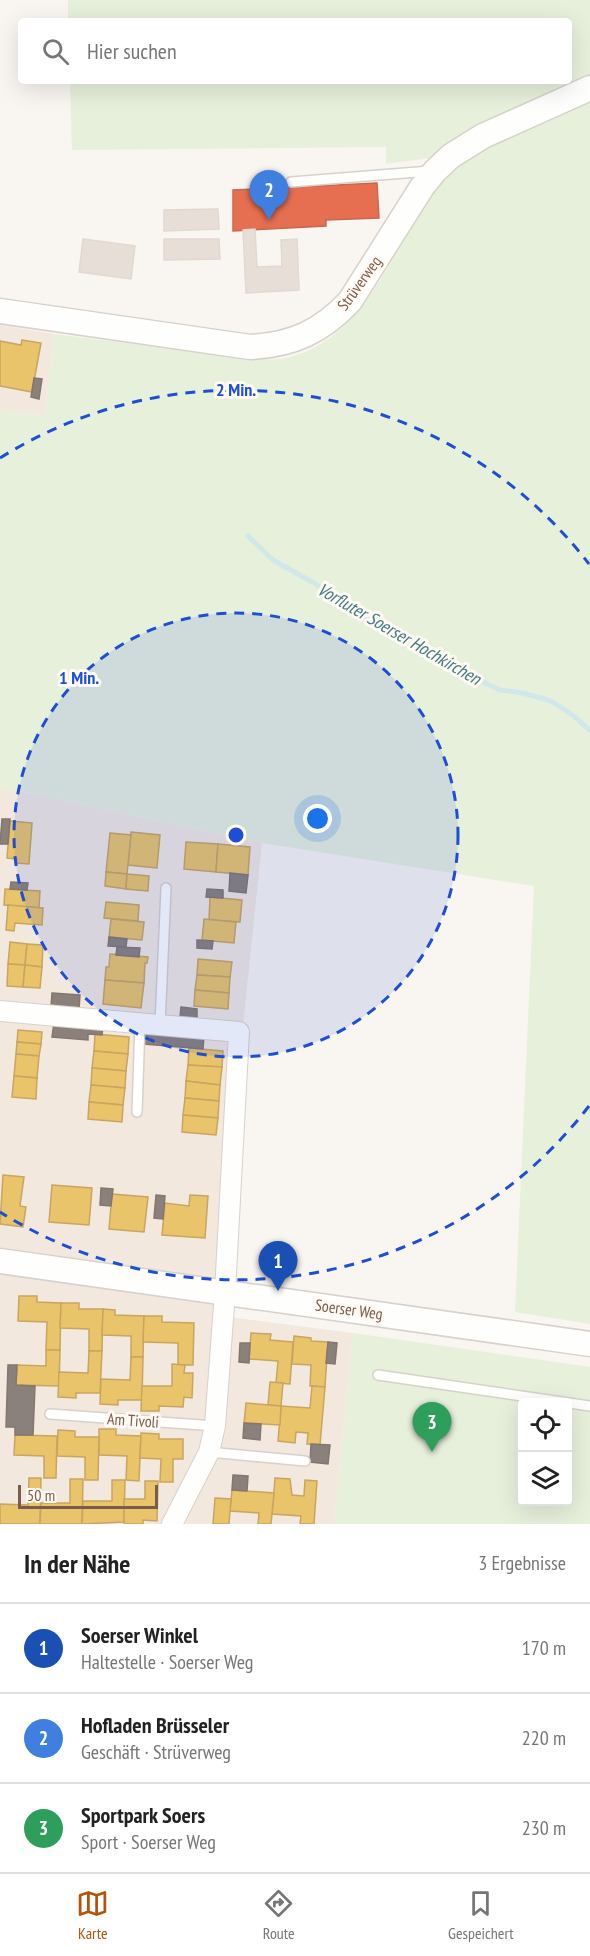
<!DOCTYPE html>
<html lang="de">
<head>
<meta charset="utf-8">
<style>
	:root { --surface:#fff; --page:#f2f2f2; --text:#222; --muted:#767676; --line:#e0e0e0; --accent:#b45309 }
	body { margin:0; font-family:"PT Sans Narrow",sans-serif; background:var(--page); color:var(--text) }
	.controls { position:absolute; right:18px; bottom:18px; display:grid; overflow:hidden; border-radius:6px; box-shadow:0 6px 24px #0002 }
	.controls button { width:54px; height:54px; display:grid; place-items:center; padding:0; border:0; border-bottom:2px solid var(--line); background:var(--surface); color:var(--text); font:30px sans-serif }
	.scale { position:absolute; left:18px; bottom:15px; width:140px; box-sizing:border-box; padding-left:6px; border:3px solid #7a5c4d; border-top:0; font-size:16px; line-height:21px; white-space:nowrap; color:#7a5c4d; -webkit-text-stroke:4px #fffaf3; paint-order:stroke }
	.you { position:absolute; left:318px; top:819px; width:21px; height:21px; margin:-15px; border:4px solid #fff; border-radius:50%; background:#1a73e8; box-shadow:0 0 0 9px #1a73e833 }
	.badge { display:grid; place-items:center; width:39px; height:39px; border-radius:50%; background:var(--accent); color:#fff; font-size:20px; font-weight:700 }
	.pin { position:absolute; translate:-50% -50px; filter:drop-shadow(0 2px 3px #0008) }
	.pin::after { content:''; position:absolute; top:32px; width:21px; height:18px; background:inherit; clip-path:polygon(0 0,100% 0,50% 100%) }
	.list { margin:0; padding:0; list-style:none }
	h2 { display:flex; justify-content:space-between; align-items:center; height:78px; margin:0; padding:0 24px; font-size:26px }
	h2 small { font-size:20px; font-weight:400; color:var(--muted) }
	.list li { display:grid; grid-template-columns:39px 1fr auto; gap:18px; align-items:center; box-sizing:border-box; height:90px; padding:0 24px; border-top:2px solid var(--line) }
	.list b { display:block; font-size:22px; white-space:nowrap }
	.list p { margin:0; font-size:20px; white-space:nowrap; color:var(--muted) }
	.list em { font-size:20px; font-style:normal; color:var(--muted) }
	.icon { flex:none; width:33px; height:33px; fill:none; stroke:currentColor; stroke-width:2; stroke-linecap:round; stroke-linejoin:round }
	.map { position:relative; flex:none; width:590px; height:1524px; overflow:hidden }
	.search { position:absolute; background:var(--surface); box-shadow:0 6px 24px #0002; left:18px; right:18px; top:18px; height:66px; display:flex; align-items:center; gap:15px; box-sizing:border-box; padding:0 21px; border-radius:6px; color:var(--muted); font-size:22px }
	.sheet { height:348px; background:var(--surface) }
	nav { display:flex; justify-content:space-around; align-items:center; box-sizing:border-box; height:84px; border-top:2px solid var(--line); background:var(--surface); font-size:16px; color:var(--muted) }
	nav a { display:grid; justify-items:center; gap:3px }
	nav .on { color:var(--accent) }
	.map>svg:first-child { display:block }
</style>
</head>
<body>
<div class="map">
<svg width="590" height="1524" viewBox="0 0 590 1524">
	<rect width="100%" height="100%" fill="#f9f5f0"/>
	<g fill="#f2e8de">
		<path d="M0 325 54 334 45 416 0 410Z"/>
		<path d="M0 787 262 843 213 1315 353 1333 334 1524H0Z"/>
	</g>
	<g fill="#e7f0db" fill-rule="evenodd">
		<path d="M68 0H590V78L437 157 386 164V147L72 150 70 81H569V21H68Z"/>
		<path d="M590 102V1324L515 1312 534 886 262 843 0 787V410L45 416 54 334 254 359C263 359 272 360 281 359 350 347 381 277 414 224 424 208 433 192 446 179 483 141 542 123 590 102Z"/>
		<path d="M353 1333 590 1367V1524H334ZM522 1402H568V1502H522Z"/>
	</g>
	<g fill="#e9c46a" stroke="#c8a561" stroke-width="1.5">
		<path d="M22 340 41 343 32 392 0 386V341L21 345Z"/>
		<path d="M10 821 32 823 29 864 16 863 17 859 7 858Z"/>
		<path d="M131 832 160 835 157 868 128 865Z"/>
		<path d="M110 833 131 835 127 874 106 872Z"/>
		<path d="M186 842 218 844 216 872 184 869Z"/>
		<path d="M218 844 250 847 248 875 216 872Z"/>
		<path d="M106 872 127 874 126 889 105 886Z"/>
		<path d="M127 874 149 876 148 891 126 889Z"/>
		<path d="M5 889 40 891 39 908 4 905Z"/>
		<path d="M210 897 242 900 240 922 209 920Z"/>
		<path d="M106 902 139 905 138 921 104 918Z"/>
		<path d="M8 905 43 908 42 925 15 923 14 931 6 930Z"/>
		<path d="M111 919 144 922 142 940 109 937Z"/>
		<path d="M204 919 236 922 234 943 202 940Z"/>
		<path d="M10 942 27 944 25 965 8 964Z"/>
		<path d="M27 944 43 945 42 967 25 965Z"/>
		<path d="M110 954 148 957 147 963H145L144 983 105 980 106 967H109Z"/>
		<path d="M198 959 232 962 230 977 197 975Z"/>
		<path d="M8 964 25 965 23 987 7 986Z"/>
		<path d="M25 965 42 967 40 988 23 987Z"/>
		<path d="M197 975 230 977 229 993 195 990Z"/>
		<path d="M105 980 144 983 141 1008 103 1004Z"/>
		<path d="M195 990 229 993 228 1009 194 1006Z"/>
		<path d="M18 1030 42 1032 41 1044 17 1042Z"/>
		<path d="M95 1034 129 1037 128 1054 94 1051Z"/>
		<path d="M17 1042 41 1044 39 1056 16 1054Z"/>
		<path d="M189 1048 223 1051 222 1067 188 1065Z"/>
		<path d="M94 1051 128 1054 126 1071 92 1068Z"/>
		<path d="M16 1054 39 1056 37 1078 14 1076Z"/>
		<path d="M188 1065 222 1067 220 1085 186 1081Z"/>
		<path d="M92 1068 126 1071 125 1088 91 1085Z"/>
		<path d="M14 1076 37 1078 36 1099 12 1097Z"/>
		<path d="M186 1081 220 1085 219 1101 185 1098Z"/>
		<path d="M91 1085 125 1088 123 1105 89 1102Z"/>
		<path d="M185 1098 219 1101 218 1118 183 1115Z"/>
		<path d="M89 1102 123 1105 122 1122 88 1119Z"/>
		<path d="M183 1115 218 1118 216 1135 182 1132Z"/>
		<path d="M3 1175 24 1177 20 1206 26 1207 23 1227 0 1224Z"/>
		<path d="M52 1185 92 1188 89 1225 49 1222Z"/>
		<path d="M112 1194 148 1197 144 1232 109 1229Z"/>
		<path d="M190 1195 208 1196 205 1238 162 1235 165 1203 189 1206Z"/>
		<path d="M19 1296H37V1302L61 1303 60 1350H46L47 1322 18 1321Z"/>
		<path d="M61 1303H79V1309H103L102 1351H89V1329L60 1328Z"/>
		<path d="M103 1309 115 1310V1315L144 1316 143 1357H131V1336L102 1335Z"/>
		<path d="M144 1316H162V1322L194 1323 193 1365H178V1343L143 1342Z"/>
		<path d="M251 1333 271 1334 270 1340 293 1342 290 1384 276 1383 278 1361 249 1359Z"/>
		<path d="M294 1336 311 1338V1341L328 1342 325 1387 310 1386 311 1365 292 1364Z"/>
		<path d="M46 1350H60L59 1386 16 1385 17 1365 46 1366Z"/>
		<path d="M89 1351H102L100 1393H76V1398L58 1397 59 1372 88 1373Z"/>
		<path d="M131 1357H143L142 1400H118V1405L100 1404 101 1379 130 1380Z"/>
		<path d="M172 1364 185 1365 184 1373H193L192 1398 184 1397 183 1407 159 1406V1411H141L142 1386H172Z"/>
		<path d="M270 1382 283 1383 281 1406 268 1405Z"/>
		<path d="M312 1386 325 1387 320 1445 307 1444 308 1433 296 1432 295 1443 278 1441 281 1406 310 1408Z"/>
		<path d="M246 1403 281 1406 280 1425 244 1423Z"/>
		<path d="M99 1429H116V1435L141 1436 139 1481 126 1480 127 1456 99 1455Z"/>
		<path d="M58 1430 75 1431V1437H99L98 1480H85V1457L57 1456Z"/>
		<path d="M141 1433 159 1434V1439H183V1459H173V1482H160L161 1459 140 1458Z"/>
		<path d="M15 1435 57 1436 56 1478H44V1456L14 1455Z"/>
		<path d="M29 1478H41L40 1524H0V1504L28 1505Z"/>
		<path d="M275 1478 290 1479 292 1495 304 1496 305 1480 317 1481 314 1524H300L301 1516 272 1514Z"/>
		<path d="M70 1479H83L82 1524H40L41 1503H70Z"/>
		<path d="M112 1480H125L124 1522 82 1524 83 1501H112Z"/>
		<path d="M145 1481H158L157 1521 143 1520V1524H124V1499H145Z"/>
		<path d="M232 1490 274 1493 271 1524H258L259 1513 230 1511Z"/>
		<path d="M215 1498 231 1499 229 1524H213Z"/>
	</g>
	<path fill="#e76f51" stroke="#c66950" stroke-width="1.5" d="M377 183 379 218 326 220V226L233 231V190Z"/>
	<g fill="#8a817c" stroke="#85766e" stroke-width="1.5">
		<path d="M34 378 42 379 39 399 31 397Z"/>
		<path d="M2 819H10L8 844H0Z"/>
		<path d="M230 873 248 875 246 893 229 891Z"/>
		<path d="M11 882 28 883 27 890 10 889Z"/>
		<path d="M207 889 223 890V898L206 897Z"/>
		<path d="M109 937 127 939 126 947 108 946Z"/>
		<path d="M197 940 213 941 212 949 197 948Z"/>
		<path d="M117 947 140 948 139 957 116 955Z"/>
		<path d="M52 993 80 995 79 1009 51 1007Z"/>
		<path d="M181 1007 197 1009V1019L180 1017Z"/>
		<path d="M54 1023 103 1027 102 1035 88 1034V1040L52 1037Z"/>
		<path d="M145 1031 204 1036 203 1049 144 1044Z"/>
		<path d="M101 1188 113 1189 111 1206 100 1205Z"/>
		<path d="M156 1195 165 1196 163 1219 154 1218Z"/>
		<path d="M328 1342 337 1343 335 1364 326 1363Z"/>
		<path d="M240 1343H250L249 1363 239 1362Z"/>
		<path d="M8 1365H17L16 1385 35 1386 33 1435H15V1427H6Z"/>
		<path d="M244 1423 261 1424 260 1440 243 1438Z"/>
		<path d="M311 1444 330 1445 328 1464 310 1462Z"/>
		<path d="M233 1475 248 1476 247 1491 232 1490Z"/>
	</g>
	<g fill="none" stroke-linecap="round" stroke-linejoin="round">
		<path stroke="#d0e8ea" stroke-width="5" d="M248 536 273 560 314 583 358 613 376 623 406 634 418 644 487 684 500 690 523 693 551 701 574 716 590 731"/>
	</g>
	<g fill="#e6ded7" stroke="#e2d8d2" stroke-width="1.5">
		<path d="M218 209 219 229 164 231V210Z"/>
		<path d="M255 229 257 267 282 266 281 240 297 239 299 290 246 293 243 230Z"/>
		<path d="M83 239 135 246 131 279 79 272Z"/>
		<path d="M164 239H219L220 259 164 260Z"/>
	</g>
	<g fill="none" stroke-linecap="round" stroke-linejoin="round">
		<defs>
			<g id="service">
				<path d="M291 182 430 171"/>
				<path d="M160 1025 166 888"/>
				<path d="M137 1112 140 1023"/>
				<path d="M378 1375 590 1406"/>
				<path d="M50 1414 215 1426"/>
				<path d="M209 1452 305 1461"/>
			</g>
			<path id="minor" d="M0 1011 239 1032 225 1292 215 1426 209 1452 172 1524"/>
			<g id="tertiary">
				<path d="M0 311 250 347C292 345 321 332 350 301L422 187 435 171 451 156 483 136 590 88"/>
				<path d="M0 1261 590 1344"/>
			</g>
		</defs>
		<use href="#service" stroke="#d7d1cb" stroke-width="12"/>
		<use href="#minor" stroke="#d7d1cb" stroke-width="22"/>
		<use href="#tertiary" stroke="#d7d1cb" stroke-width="27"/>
		<use href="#service" stroke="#fefefd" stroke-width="9"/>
		<use href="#minor" stroke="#fefefd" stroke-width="20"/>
		<use href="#tertiary" stroke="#fefefd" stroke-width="24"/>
	</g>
	<circle cx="236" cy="835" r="222" fill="#1d4ed8" fill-opacity=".12"/>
	<g fill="none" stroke="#1d4ed8" stroke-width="3" stroke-dasharray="10 8">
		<circle cx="236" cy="835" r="222"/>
		<path d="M589 1106A445 445 0 0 1 0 1212M0 458A445 445 0 0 1 589 564"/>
	</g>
	<g text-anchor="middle" stroke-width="6" stroke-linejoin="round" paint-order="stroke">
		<g font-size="16" fill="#7a5c4d" stroke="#fffaf3">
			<text transform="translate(359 283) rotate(-54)" y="6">Strüverweg</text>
			<text transform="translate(349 1309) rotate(8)" y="6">Soerser Weg</text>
			<text transform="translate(133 1420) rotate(4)" y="6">Am Tivoli</text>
		</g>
		<g font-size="18" font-style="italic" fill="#437c86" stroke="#fffaf3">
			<text transform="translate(399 634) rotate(30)" y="6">Vorfluter Soerser Hochkirchen</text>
		</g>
	</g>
	<circle cx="236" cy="835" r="9" fill="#1d4ed8" stroke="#fffaf3" stroke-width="3"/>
	<g font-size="18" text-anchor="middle" font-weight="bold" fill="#1d4ed8" stroke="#fffaf3" stroke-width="6" stroke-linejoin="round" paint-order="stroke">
		<text x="236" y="396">2 Min.</text>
		<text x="79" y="684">1 Min.</text>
	</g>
</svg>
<div class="controls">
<button><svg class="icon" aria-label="locate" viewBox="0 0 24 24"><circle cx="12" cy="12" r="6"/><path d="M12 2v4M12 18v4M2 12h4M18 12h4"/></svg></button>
<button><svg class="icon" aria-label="layers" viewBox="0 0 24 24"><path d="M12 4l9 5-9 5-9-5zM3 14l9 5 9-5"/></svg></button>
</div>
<div class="scale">50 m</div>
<div class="you"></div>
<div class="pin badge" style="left:278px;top:1291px;background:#1a4fb4">1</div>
<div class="pin badge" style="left:269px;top:220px;background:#3f7fe0">2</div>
<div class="pin badge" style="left:432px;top:1452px;background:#2e9e5b">3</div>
<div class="search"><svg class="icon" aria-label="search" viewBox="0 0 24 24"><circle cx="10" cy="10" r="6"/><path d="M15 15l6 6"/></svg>Hier suchen</div>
</div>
<section class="sheet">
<h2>In der Nähe<small>3 Ergebnisse</small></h2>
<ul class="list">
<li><span class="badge" style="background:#1a4fb4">1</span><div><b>Soerser Winkel</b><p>Haltestelle · Soerser Weg</p></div><em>170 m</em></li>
<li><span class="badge" style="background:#3f7fe0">2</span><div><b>Hofladen Brüsseler</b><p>Geschäft · Strüverweg</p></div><em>220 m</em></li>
<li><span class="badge" style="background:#2e9e5b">3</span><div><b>Sportpark Soers</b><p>Sport · Soerser Weg</p></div><em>230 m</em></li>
</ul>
</section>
<nav>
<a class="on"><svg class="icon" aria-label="map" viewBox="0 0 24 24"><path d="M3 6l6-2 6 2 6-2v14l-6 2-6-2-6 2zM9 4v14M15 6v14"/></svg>Karte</a>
<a><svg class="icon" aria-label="directions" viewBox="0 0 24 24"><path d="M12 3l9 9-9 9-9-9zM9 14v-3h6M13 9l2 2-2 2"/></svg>Route</a>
<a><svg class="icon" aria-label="saved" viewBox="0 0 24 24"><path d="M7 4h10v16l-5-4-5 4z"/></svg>Gespeichert</a>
</nav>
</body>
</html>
